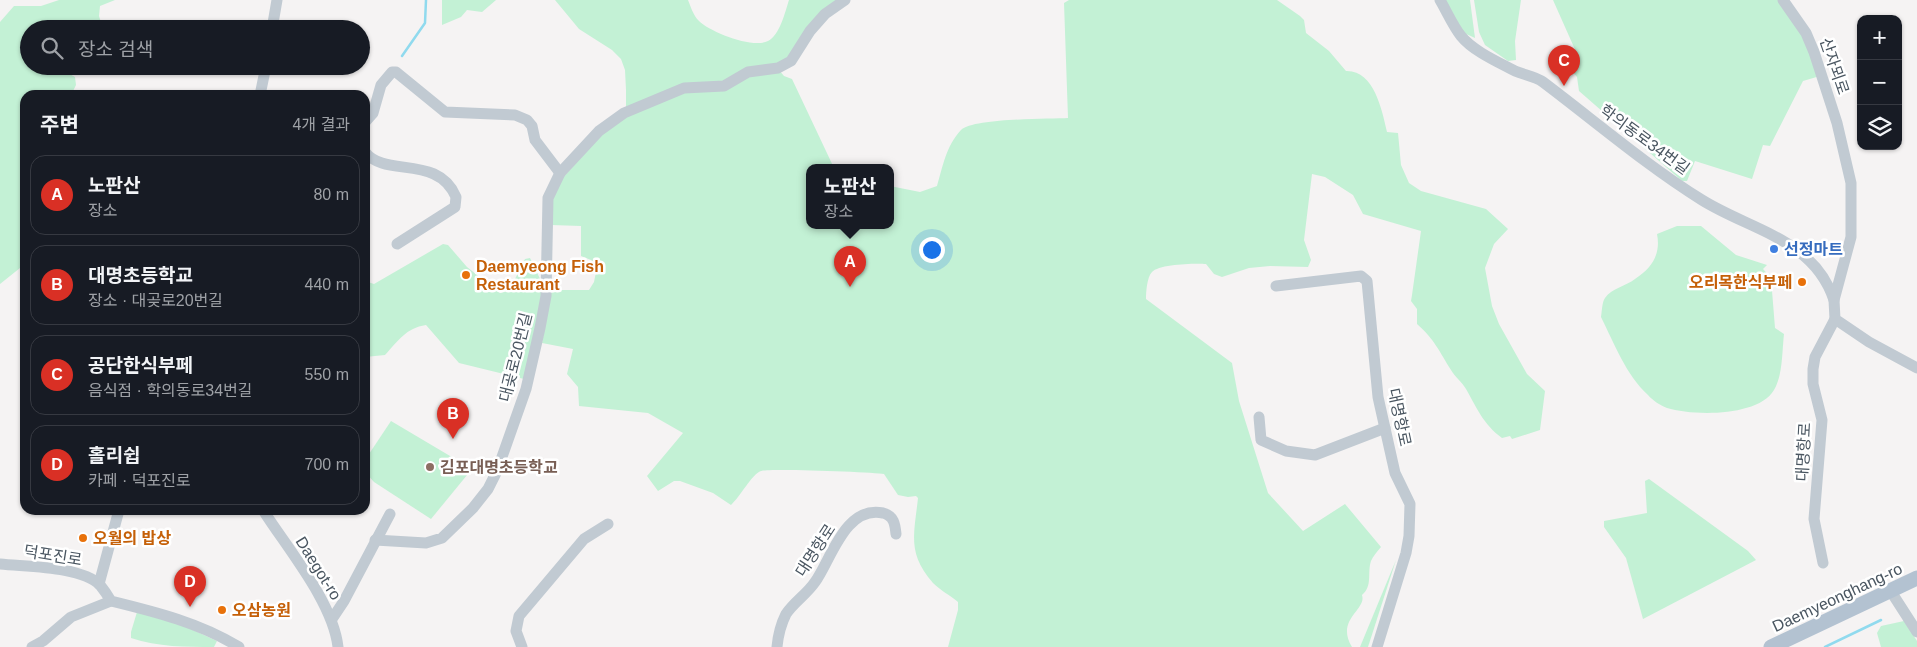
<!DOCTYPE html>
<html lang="ko">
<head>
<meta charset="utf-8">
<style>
	:root { --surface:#171b24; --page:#20242c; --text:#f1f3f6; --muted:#9ea1a6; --line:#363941; --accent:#d93025 }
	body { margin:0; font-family:Arial,"Noto Sans KR",sans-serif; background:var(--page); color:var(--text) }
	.controls { position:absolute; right:15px; top:15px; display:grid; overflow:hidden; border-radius:10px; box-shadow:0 1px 4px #0004 }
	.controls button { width:45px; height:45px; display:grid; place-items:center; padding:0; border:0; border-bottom:1px solid var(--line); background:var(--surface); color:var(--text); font:25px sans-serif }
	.you { position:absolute; left:931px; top:249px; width:18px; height:18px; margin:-12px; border:4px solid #fff; border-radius:50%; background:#1a73e8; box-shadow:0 0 0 8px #1a73e833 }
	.badge { display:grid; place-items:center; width:32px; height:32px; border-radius:50%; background:var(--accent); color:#fff; font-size:16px; font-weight:700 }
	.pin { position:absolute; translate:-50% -41px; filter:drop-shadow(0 1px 2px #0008) }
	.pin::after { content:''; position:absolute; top:26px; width:18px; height:15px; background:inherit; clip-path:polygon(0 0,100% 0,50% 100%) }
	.popup { position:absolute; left:806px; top:164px; width:88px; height:65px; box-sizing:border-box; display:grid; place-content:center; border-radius:10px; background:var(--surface); filter:drop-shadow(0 1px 4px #0005); font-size:16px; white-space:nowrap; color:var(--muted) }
	.popup b { font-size:19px; color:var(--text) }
	.popup::after { content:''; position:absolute; left:50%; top:100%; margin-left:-10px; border:10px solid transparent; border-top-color:var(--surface) }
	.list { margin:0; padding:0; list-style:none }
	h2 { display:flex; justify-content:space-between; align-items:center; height:65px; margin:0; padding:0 20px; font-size:21px }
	h2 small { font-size:16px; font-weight:400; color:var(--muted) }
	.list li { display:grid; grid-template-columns:32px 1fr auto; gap:15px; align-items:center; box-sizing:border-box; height:80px; margin:0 10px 10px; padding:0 10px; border:1px solid var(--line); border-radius:15px }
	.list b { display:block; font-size:19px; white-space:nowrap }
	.list p { margin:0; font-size:16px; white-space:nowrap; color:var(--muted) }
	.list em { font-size:16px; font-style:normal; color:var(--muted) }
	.icon { flex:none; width:28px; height:28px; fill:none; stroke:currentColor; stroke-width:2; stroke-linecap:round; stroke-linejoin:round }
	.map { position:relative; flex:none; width:1917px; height:647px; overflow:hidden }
	.search { position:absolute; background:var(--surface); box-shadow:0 1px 4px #0004; left:20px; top:20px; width:350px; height:55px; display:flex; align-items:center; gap:12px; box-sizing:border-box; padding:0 18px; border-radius:28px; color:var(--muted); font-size:19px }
	.panel { position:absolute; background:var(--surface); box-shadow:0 1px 4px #0004; left:20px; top:90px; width:350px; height:425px; border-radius:15px }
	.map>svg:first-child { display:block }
</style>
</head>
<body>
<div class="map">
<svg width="1917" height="647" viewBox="0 0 1917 647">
	<rect width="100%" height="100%" fill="#f5f3f3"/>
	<g fill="#c3f1d5">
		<path d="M59 0H115L100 6 99 16 103 29H29V66H63L66 72 75 77 76 85 71 95H25V264L0 284V22L14 6H41Z"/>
		<path d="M442 0H496L482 12 467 10 461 17 442 25Z"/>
		<path d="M555 0H688C691 7 693 15 699 21 710 32 753 49 768 41 780 35 785 12 789 0H845L778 69 784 76 792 79 834 168H810V226H890V186L920 192 937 186C943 166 946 146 961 130 973 118 1049 119 1068 118L1064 3 1069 0H1277L1300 16 1304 20 1306 33 1329 51 1346 71C1374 70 1382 110 1387 132L1398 133 1401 165 1409 183 1421 191 1486 209 1508 229 1494 244 1485 268 1492 306 1499 324 1527 374 1545 391 1540 430 1512 439 1510 436 1502 438C1483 424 1477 408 1466 389 1462 382 1455 377 1451 370 1439 351 1435 340 1417 324V309L1411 301 1412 295 1421 231 1363 214 1353 195 1325 177 1312 174 1304 240 1311 260 1308 267 1270 266 1249 268 1222 277 1214 274 1206 264C1196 263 1159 264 1152 272 1147 277 1146 292 1146 299L1232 363 1239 401 1268 493 1303 531 1345 504 1381 547C1377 552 1373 556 1371 561 1367 573 1373 586 1362 595 1367 610 1335 619 1352 647H948L958 610V602C950 595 941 591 933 583 907 553 914 535 918 498L916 496 908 497 898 495 884 474C875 472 767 468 761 471 752 474 740 497 731 505L713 493 680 481H674L658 491 647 476 683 433 648 413 579 406 578 387 567 374 573 349 542 343 551 293 556 290H589L594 282 597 267 591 260 581 256V226L551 225 552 198 560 181 626 107V90L625 70 621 59 612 50 579 29Z"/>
		<path d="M1443 0H1470L1475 38 1464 33Z"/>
		<path d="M1474 0H1521L1515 41 1516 60 1508 61 1485 45 1479 32Z"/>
		<path d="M1553 0H1779L1807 40 1820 76 1803 81 1770 146 1763 145 1752 179 1695 161 1687 181H1682L1579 91 1577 77 1563 61 1577 54Z"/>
		<path d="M1677 226H1701L1736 255 1767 265 1763 269 1771 278 1775 328 1784 334C1782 351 1783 375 1774 390 1758 417 1693 416 1667 408 1661 406 1652 400 1648 395 1626 375 1614 343 1601 317 1602 311 1602 302 1605 298 1612 288 1626 286 1635 279 1652 268 1661 254 1657 234Z"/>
		<path d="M443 244 448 245 467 267 500 293 509 291 525 259 530 258 542 283 540 309 524 379 459 363 426 325C406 328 398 341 385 355L365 357V277L368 282 374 284Z"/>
		<path d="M391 421 472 469 431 519 374 482 365 472V460Z"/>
		<path d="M1649 479 1748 551 1756 560 1643 619 1626 558 1604 527V521L1647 513 1645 481Z"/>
		<path d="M1396 560 1368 647H1360Z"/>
		<path d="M137 612 180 624 217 641 214 647C186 647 158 647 131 638V632Z"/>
		<path d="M1904 621 1917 641V647H1881L1877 633 1881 626Z"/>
	</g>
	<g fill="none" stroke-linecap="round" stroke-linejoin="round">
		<g stroke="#90daee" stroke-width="2.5">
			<path d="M402 56 425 23 426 0"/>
			<path d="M1825 647 1881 620"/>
		</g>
		<g stroke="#c1cad2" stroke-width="11">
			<path d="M1440 0C1447 12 1453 26 1461 36 1473 51 1498 62 1515 71 1524 75 1535 76 1543 82 1596 122 1646 165 1702 200 1750 230 1814 239 1834 300"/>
			<path d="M1783 0 1806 33 1814 52 1837 123 1851 183V237L1834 300 1835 319 1869 342 1917 368"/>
			<path d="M272 29 277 0"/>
			<path d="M260 95 266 66"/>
			<path d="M365 122 373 113 381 85 392 72H396L445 112 515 115 527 120 532 126 535 140 560 173"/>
			<path d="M365 152C385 178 438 154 456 197L455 207 397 244"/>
			<path d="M1276 286 1361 276 1367 281 1378 397 1395 473 1410 504 1409 536 1406 553 1377 647"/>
			<path d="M1259 417 1261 440 1286 451 1315 455 1385 428"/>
			<path d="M263 510C287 548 333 602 338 647"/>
			<path d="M375 540 426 543 442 538 473 508 488 489 497 471 526 389 540 328 546 296 548 198 560 173 599 131 624 113 684 88 724 86 748 72 778 68 791 61 810 31 825 14 845 0"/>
			<path d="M1823 563 1814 519 1822 420 1813 384V369L1815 357 1835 319"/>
			<path d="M0 564C26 567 81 566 100 585 104 590 108 596 111 601 156 612 200 623 239 647"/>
			<path d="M99 584 119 510"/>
			<path d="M1890 590 1917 632"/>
			<path d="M332 619 344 601 390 514"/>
			<path d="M32 647 43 641 71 617 111 601"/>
			<path d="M522 647 516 631 519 616 584 539 608 524"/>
			<path d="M777 647C778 636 781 624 786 614 794 602 807 594 815 582 831 560 845 505 883 513 894 516 895 524 896 534"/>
		</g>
		<path stroke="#b3c2d1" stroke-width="15" d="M1771 647 1917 578"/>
	</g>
	<circle fill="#3f7fe0" stroke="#fff" stroke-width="2" cx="1774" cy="249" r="5"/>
	<g fill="#e8710a" stroke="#fff" stroke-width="2">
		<circle cx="466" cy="275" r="5"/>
		<circle cx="1802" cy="282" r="5"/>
		<circle cx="83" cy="538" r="5"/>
		<circle cx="222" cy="610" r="5"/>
	</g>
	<circle fill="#8d6e63" stroke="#fff" stroke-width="2" cx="430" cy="467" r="5"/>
	<g text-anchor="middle" stroke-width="5" stroke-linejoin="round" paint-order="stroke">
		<g font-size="16" fill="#4a5661" stroke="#fff">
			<text transform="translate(1835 66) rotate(71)" y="6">산자뫼로</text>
			<text transform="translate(1645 139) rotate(36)" y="6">학의동로34번길</text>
			<text transform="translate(515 357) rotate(-76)" y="6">대곶로20번길</text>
			<text transform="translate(1400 417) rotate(78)" y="6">대명항로</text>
			<text transform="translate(1803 452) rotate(-87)" y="6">대명항로</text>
			<text transform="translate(815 550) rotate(-57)" y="6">대명항로</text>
			<text transform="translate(53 555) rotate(9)" y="6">덕포진로</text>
			<text transform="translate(319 568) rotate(58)" y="6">Daegot-ro</text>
			<text transform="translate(1837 597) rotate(-25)" y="6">Daemyeonghang-ro</text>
		</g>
		<g font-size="16" font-weight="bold" fill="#366cbe" stroke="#fff" text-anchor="start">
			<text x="1784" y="255">선정마트</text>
		</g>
		<g font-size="16" font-weight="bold" fill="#c56008" stroke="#fff" text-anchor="start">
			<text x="476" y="272">Daemyeong Fish<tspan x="476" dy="18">Restaurant</tspan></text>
			<text x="1792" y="288" text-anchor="end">오리목한식부페</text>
			<text x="93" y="544">오월의 밥상</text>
			<text x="232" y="616">오삼농원</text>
		</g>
		<g font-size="16" font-weight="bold" fill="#785e54" stroke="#fff" text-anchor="start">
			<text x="440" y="473">김포대명초등학교</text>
		</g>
	</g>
</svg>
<div class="controls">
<button>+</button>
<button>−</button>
<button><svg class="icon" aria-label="layers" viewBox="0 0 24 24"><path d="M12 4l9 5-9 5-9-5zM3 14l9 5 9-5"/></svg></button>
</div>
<div class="you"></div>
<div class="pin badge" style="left:850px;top:287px">A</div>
<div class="popup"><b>노판산</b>장소</div>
<div class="pin badge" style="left:453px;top:439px">B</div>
<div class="pin badge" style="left:1564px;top:86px">C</div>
<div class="pin badge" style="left:190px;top:607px">D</div>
<div class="search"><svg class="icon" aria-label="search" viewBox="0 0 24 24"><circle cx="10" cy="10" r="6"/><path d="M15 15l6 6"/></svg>장소 검색</div>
<section class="panel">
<h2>주변<small>4개 결과</small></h2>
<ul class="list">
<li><span class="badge">A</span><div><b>노판산</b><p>장소</p></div><em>80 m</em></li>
<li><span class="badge">B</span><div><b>대명초등학교</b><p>장소 · 대곶로20번길</p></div><em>440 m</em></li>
<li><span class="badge">C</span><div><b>공단한식부페</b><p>음식점 · 학의동로34번길</p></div><em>550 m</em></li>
<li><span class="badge">D</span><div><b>홀리쉽</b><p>카페 · 덕포진로</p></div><em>700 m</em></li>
</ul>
</section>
</div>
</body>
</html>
